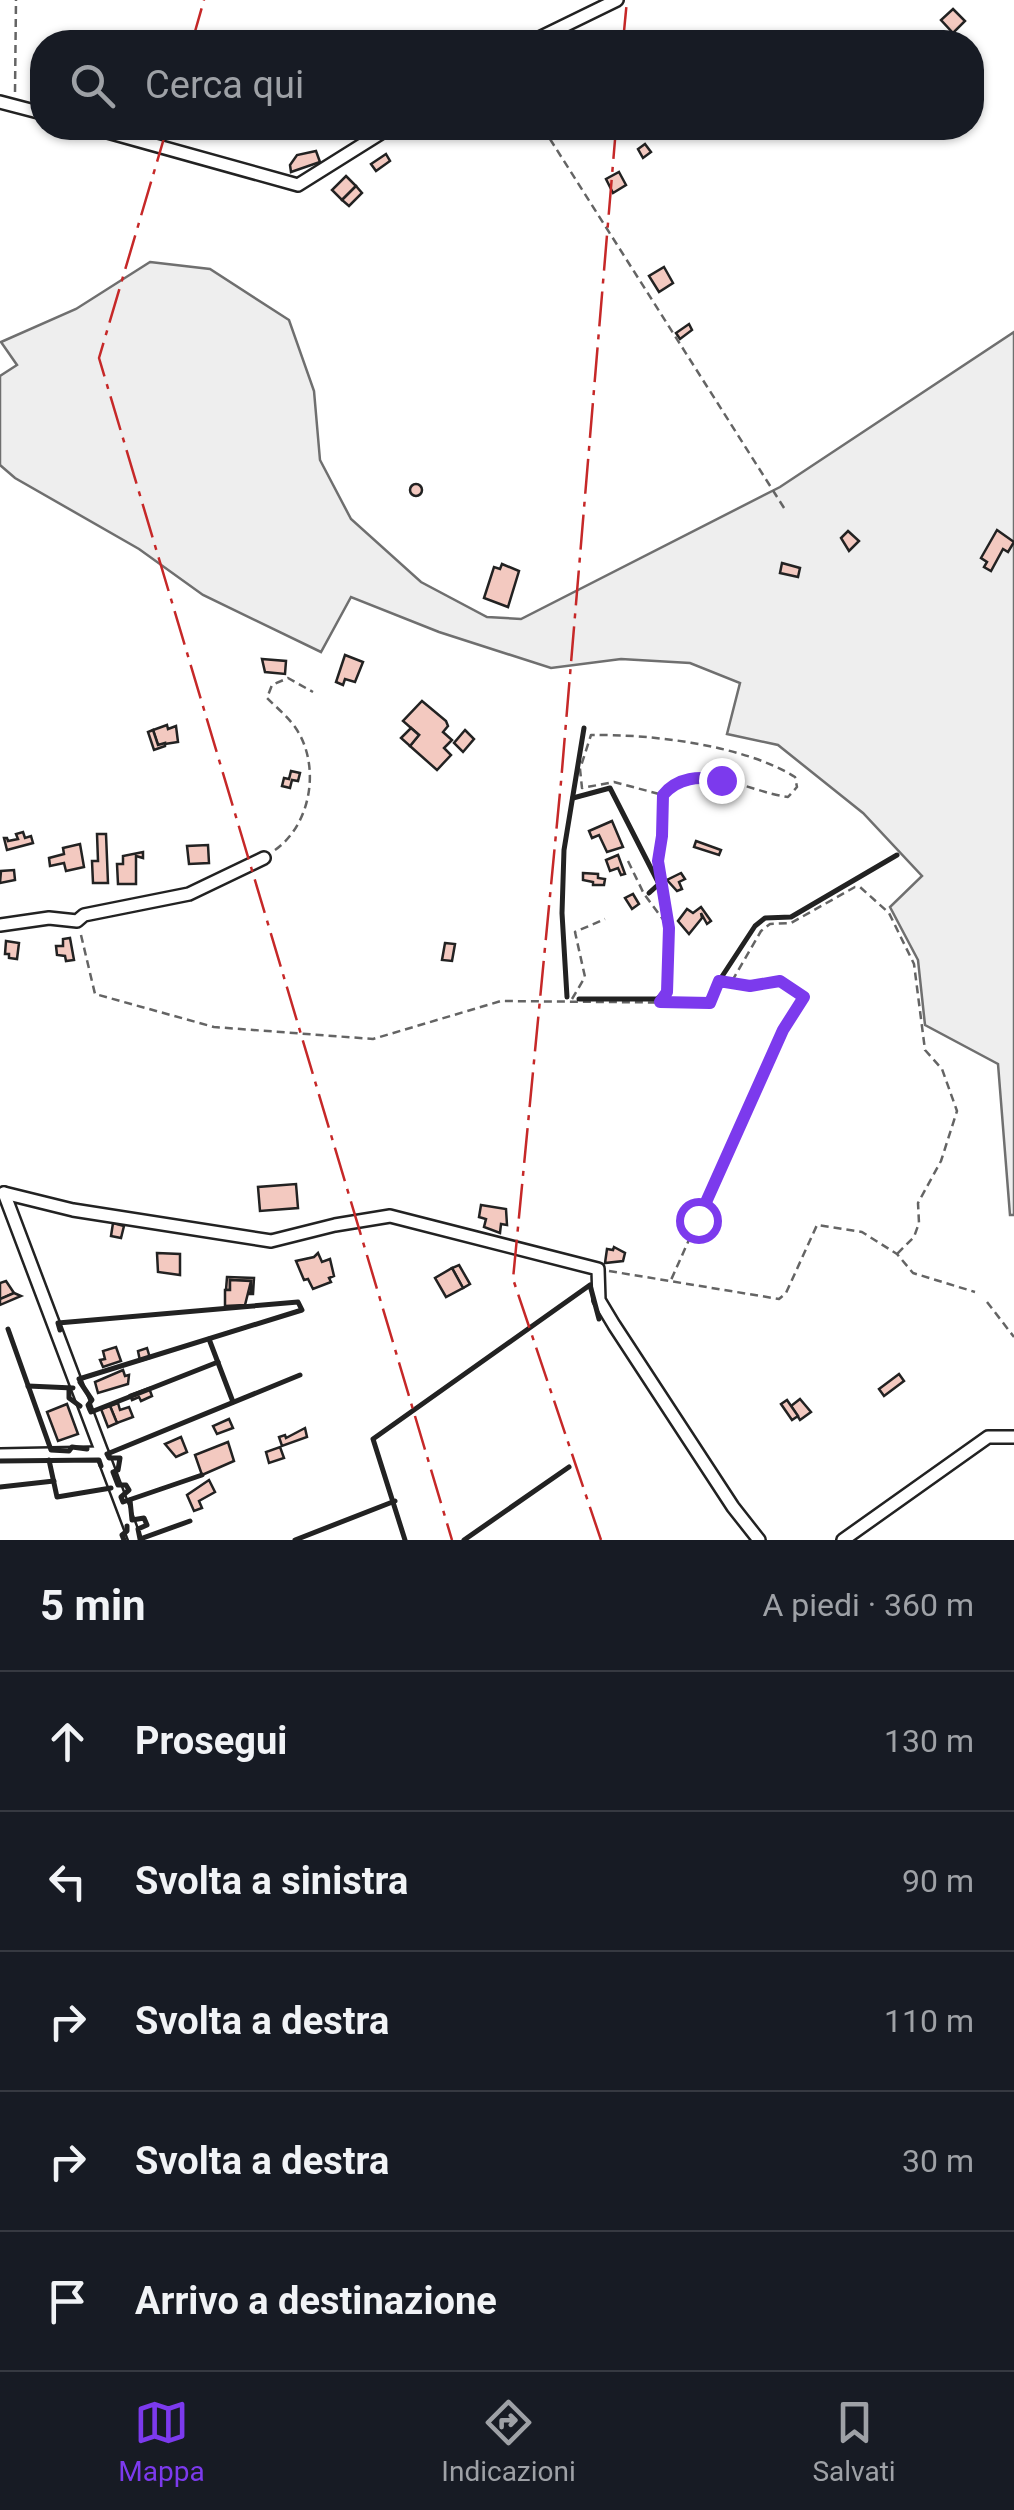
<!DOCTYPE html>
<html lang="it">
<head>
<meta charset="utf-8">
<style>
	:root { --surface:#171b24; --page:#242831; --text:#f1f3f6; --muted:#9ea1a6; --line:#363941; --accent:#7c3aed }
	body { margin:0; font-family:Roboto,sans-serif; background:var(--page); color:var(--text) }
	.stop { position:absolute; width:30px; height:30px; margin:-22px; border:8px solid #7c3aed; border-radius:50%; background:#fff }
	.stop.end { background:#7c3aed; border-color:#fff; box-shadow:0 2px 10px #0008 }
	.list { margin:0; padding:0; list-style:none }
	h2 { display:flex; justify-content:space-between; align-items:center; height:130px; margin:0; padding:0 40px; font-size:42px }
	h2 small { font-size:32px; font-weight:400; color:var(--muted) }
	.list li { display:grid; grid-template-columns:65px 1fr auto; gap:30px; align-items:center; box-sizing:border-box; height:140px; padding:0 40px; border-top:2px solid var(--line) }
	.list b { display:block; font-size:38px; white-space:nowrap }
	.list em { font-size:32px; font-style:normal; color:var(--muted) }
	.icon { flex:none; width:55px; height:55px; fill:none; stroke:currentColor; stroke-width:2; stroke-linecap:round; stroke-linejoin:round }
	.map { position:relative; flex:none; width:1014px; height:1540px; overflow:hidden }
	.search { position:absolute; background:var(--surface); box-shadow:0 2px 8px #0004; left:30px; right:30px; top:30px; height:110px; display:flex; align-items:center; gap:25px; box-sizing:border-box; padding:0 35px; border-radius:40px; color:var(--muted); font-size:38px }
	.sheet { height:830px; background:var(--surface) }
	nav { display:flex; justify-content:space-around; align-items:center; box-sizing:border-box; height:140px; border-top:2px solid var(--line); background:var(--surface); font-size:28px; color:var(--muted) }
	nav a { display:grid; justify-items:center; gap:5px }
	nav .on { color:var(--accent) }
	.map>svg:first-child { display:block }
</style>
</head>
<body>
<div class="map">
<svg width="1014" height="1540" viewBox="0 0 1014 1540">
	<rect width="100%" height="100%" fill="#fff"/>
	<path fill="#eee" stroke="#6f6f6f" stroke-width="2.5" d="M150 262 210 269 289 320 314 391 320 460 351 519 421 582 487 617 521 619 780 487 1014 332V1215H1010L998 1064 925 1025 918 960 890 907 922 876 863 813 778 745 727 734 740 683 690 663 621 659 551 668 439 632 351 597 321 652 203 595 139 549 15 478 0 465V376L17 365 1 342 76 309Z"/>
	<g fill="#f3c9c0" stroke="#222" stroke-width="2.5">
		<path d="M953 9 965 21 953 33 941 20Z"/>
		<path d="M645 144 651 152 643 158 638 149Z"/>
		<path d="M316 151 320 162 291 172 290 165 297 155Z"/>
		<path d="M386 154 390 161 376 171 371 164Z"/>
		<path d="M619 172 626 185 613 193 606 179Z"/>
		<path d="M346 176 356 186 342 200 332 190Z"/>
		<path d="M356 186 362 193 349 206 342 200Z"/>
		<path d="M664 267 673 283 659 292 649 276Z"/>
		<path d="M689 324 692 330 680 339 676 333Z"/>
		<circle cx="416" cy="490" r="6"/>
		<path d="M997 530 1014 542 1008 552 1003 549 991 571 984 567 987 562 981 558Z"/>
		<path d="M848 531 859 541 849 551 841 538Z"/>
		<path d="M782 563 800 568 798 577 780 573Z"/>
		<path d="M502 564 519 571 508 607 484 598 494 567 500 569Z"/>
		<path d="M345 655 363 662 355 682 345 679 343 685 336 682Z"/>
		<path d="M262 659 286 661 285 674 265 672Z"/>
		<path d="M422 701 446 721 448 726 443 732 452 740 444 748 451 755 437 770 410 746 419 735 403 721Z"/>
		<path d="M167 725 168 729 176 726 178 742 158 745 153 730Z"/>
		<path d="M411 728 419 735 410 746 401 738Z"/>
		<path d="M153 730 158 745 165 743V746L154 750 148 732Z"/>
		<path d="M465 730 474 739 463 752 454 743Z"/>
		<path d="M291 771 300 773 298 781 292 780 290 788 282 786 284 778 289 779Z"/>
		<path d="M612 821 623 847 607 852 599 835 592 838 589 831Z"/>
		<path d="M23 832 25 838 31 836 33 843 7 850 4 838H7L8 841 18 839 16 834Z"/>
		<path d="M97 834H106L108 883H93L92 861H98Z"/>
		<path d="M696 841 721 850 719 855 694 847Z"/>
		<path d="M80 844 84 867 66 871 64 863 50 866 49 858 64 854 63 848Z"/>
		<path d="M208 845 209 863 189 864 187 846Z"/>
		<path d="M143 852V858L136 856V884H118L117 864H123V856Z"/>
		<path d="M618 855 625 874 621 875 618 868 610 871 606 860Z"/>
		<path d="M14 870 15 880 0 883 1 871Z"/>
		<path d="M583 873 598 874V878L605 879 604 885H593V882L583 880Z"/>
		<path d="M681 873 685 879 679 882 682 889 677 891 667 880Z"/>
		<path d="M633 894 639 904 632 909 625 898Z"/>
		<path d="M701 907 711 921 707 924 701 913 702 918 689 934 678 921 687 909 693 913Z"/>
		<path d="M70 938 74 960 66 961 65 956 57 955 56 946H63V939Z"/>
		<path d="M6 941 19 943 17 959 9 958V954H5Z"/>
		<path d="M445 943 455 944 452 961 442 960Z"/>
		<path d="M296 1184 298 1208 260 1211 258 1187Z"/>
		<path d="M481 1205 506 1209 507 1225 501 1224 500 1233 484 1227 486 1219 479 1217Z"/>
		<path d="M113 1223 124 1226 121 1238 111 1236Z"/>
		<path d="M614 1247 625 1253 623 1261 605 1263 607 1249 613 1250Z"/>
		<path d="M157 1253 180 1254V1275L158 1272Z"/>
		<path d="M318 1253 322 1262 330 1259 334 1276 329 1278 331 1282 313 1289 308 1279 304 1280 296 1261 314 1257Z"/>
		<path d="M459 1265 470 1284 463 1288 452 1268Z"/>
		<path d="M452 1268 463 1288 446 1297 435 1278Z"/>
		<path d="M227 1277 254 1278 253 1294H246L251 1292V1281L230 1280V1290H226Z"/>
		<path d="M230 1280 251 1281 245 1305 225 1306V1290H230Z"/>
		<path d="M6 1281 14 1293 0 1299V1283Z"/>
		<path d="M14 1293 21 1296 0 1305V1299Z"/>
		<path d="M116 1347 121 1361 103 1367 100 1360 105 1359 103 1351Z"/>
		<path d="M147 1348 150 1358 140 1361 138 1351Z"/>
		<path d="M123 1370 125 1376 129 1375 128 1384 98 1393 95 1382Z"/>
		<path d="M899 1374 904 1381 884 1396 879 1389Z"/>
		<path d="M149 1388 152 1396 141 1401 139 1397 132 1400 130 1395Z"/>
		<path d="M800 1399 811 1412 800 1420 791 1406Z"/>
		<path d="M787 1400 798 1416 792 1420 781 1404Z"/>
		<path d="M118 1403 120 1410 129 1407 133 1417 117 1423 110 1406Z"/>
		<path d="M67 1404 78 1434 58 1441 47 1412Z"/>
		<path d="M110 1406 117 1423 108 1427 101 1409Z"/>
		<path d="M229 1419 233 1428 217 1434 213 1426Z"/>
		<path d="M305 1428 307 1437 282 1446 279 1437 285 1435 286 1438Z"/>
		<path d="M181 1437 187 1452 176 1457 165 1444Z"/>
		<path d="M228 1442 234 1461 202 1475 195 1455Z"/>
		<path d="M280 1447 284 1458 269 1463 266 1452Z"/>
		<path d="M209 1480 215 1492 199 1501 202 1508 194 1511 187 1495Z"/>
	</g>
	<g fill="none" stroke-linecap="round" stroke-linejoin="round">
		<defs>
			<g id="street">
				<path d="M531 42 617 0"/>
				<path d="M0 102 42 113"/>
				<path d="M93 128 298 185 389 128"/>
				<path d="M0 925 49 918 77 921 84 915 189 894 264 858"/>
				<path d="M4 1193 73 1210 271 1241 335 1225 390 1216 598 1269 599 1300 614 1325 733 1507 759 1540"/>
				<path d="M4 1193 135 1540"/>
				<path d="M0 1455 102 1453"/>
				<path d="M843 1540 988 1437H1014"/>
			</g>
		</defs>
		<use href="#street" stroke="#222" stroke-width="16"/>
		<g stroke="#646464" stroke-width="2.5" stroke-dasharray="8 5" stroke-linecap="butt">
			<path d="M15 92 16 0"/>
			<path d="M543 128 786 511"/>
			<path d="M275 850C312 824 321 764 295 727 287 716 276 707 267 698L272 685 288 678 313 692"/>
			<path d="M628 861 644 894 668 926"/>
			<path d="M81 935 95 994 214 1027 373 1039 501 1001 710 1003 719 981 750 987 780 981 804 997 783 1030 671 1280"/>
			<path d="M732 981 761 931 770 924 791 923 855 887H860L889 913 914 964 925 1050 942 1069 957 1111 941 1161 918 1203 919 1223 914 1237 897 1254"/>
			<path d="M572 999 585 977 575 932 605 919"/>
			<path d="M661 1001 667 992 669 928 658 861 662 836 663 795C695 757 748 792 788 797L797 787 795 777C744 745 651 734 591 735L580 769 582 788 614 782 663 795"/>
			<path d="M609 1271 779 1299 786 1293 817 1225 862 1232 897 1254 913 1273 975 1292"/>
			<path d="M987 1302 1014 1337"/>
		</g>
		<use href="#street" stroke="#fff" stroke-width="11"/>
		<g stroke="#222" stroke-width="5">
			<path d="M573 798 610 788 659 884 649 893"/>
			<path d="M719 981 755 926 765 918 791 917 897 855"/>
			<path d="M567 997 562 913 564 850 584 728"/>
			<path d="M579 999H657L663 994"/>
			<path d="M8 1329 51 1450 69 1451 72 1447 87 1449"/>
			<path d="M60 1330 58 1323 298 1302 302 1310 79 1379"/>
			<path d="M209 1339 233 1402"/>
			<path d="M80 1382 92 1400 88 1405 90 1410"/>
			<path d="M28 1386 73 1388"/>
			<path d="M69 1388V1398L80 1406"/>
			<path d="M91 1412 218 1362"/>
			<path d="M49 1460 57 1497 111 1488"/>
			<path d="M0 1461 99 1460 101 1466"/>
			<path d="M202 1475 123 1502 121 1497 129 1490 126 1485H118L113 1472 118 1470 120 1458H109L107 1454 300 1375"/>
			<path d="M0 1487 54 1481"/>
			<path d="M130 1500 132 1520 144 1518 147 1525 138 1529 140 1539 190 1521"/>
			<path d="M124 1540 122 1535 127 1531V1526"/>
			<path d="M295 1540 395 1501"/>
			<path d="M405 1540 373 1439 590 1285 599 1319"/>
			<path d="M464 1540 569 1467"/>
		</g>
		<g stroke="#c62828" stroke-width="2.5" stroke-dasharray="35 8 5 8" stroke-linecap="butt">
			<path d="M192 42 204 0"/>
			<path d="M623 42 627 0"/>
			<path d="M167 128 99 358 452 1540"/>
			<path d="M601 1540 513 1279 561 782 616 128"/>
		</g>
	</g>
	<g fill="none" stroke-linecap="round" stroke-linejoin="round">
		<path stroke="#7c3aed" stroke-width="12" d="M698 1220 783 1030 804 997 780 981 750 986 719 981 710 1003 660 1002 667 992 669 928 658 861 662 836 663 795C678 777 699 776 721 780"/>
	</g>
</svg>
<div class="stop" style="left:698px;top:1220px"></div>
<div class="stop end" style="left:721px;top:780px"></div>
<div class="search"><svg class="icon" aria-label="search" viewBox="0 0 24 24"><circle cx="10" cy="10" r="6"/><path d="M15 15l6 6"/></svg>Cerca qui</div>
</div>
<section class="sheet">
<h2>5 min<small>A piedi · 360 m</small></h2>
<ul class="list">
<li><svg class="icon" aria-label="ahead" viewBox="0 0 24 24"><path d="M12 20V5M6 11l6-6 6 6"/></svg><div><b>Prosegui</b></div><em>130 m</em></li>
<li><svg class="icon" aria-label="left" viewBox="0 0 24 24"><path d="M17 20v-9H6M10 6l-5 5 5 5"/></svg><div><b>Svolta a sinistra</b></div><em>90 m</em></li>
<li><svg class="icon" aria-label="right" viewBox="0 0 24 24"><path d="M7 20v-9h11M14 6l5 5-5 5"/></svg><div><b>Svolta a destra</b></div><em>110 m</em></li>
<li><svg class="icon" aria-label="right" viewBox="0 0 24 24"><path d="M7 20v-9h11M14 6l5 5-5 5"/></svg><div><b>Svolta a destra</b></div><em>30 m</em></li>
<li><svg class="icon" aria-label="arrive" viewBox="0 0 24 24"><path d="M6 21V4h12l-3 4 3 4H6"/></svg><div><b>Arrivo a destinazione</b></div></li>
</ul>
</section>
<nav>
<a class="on"><svg class="icon" aria-label="map" viewBox="0 0 24 24"><path d="M3 6l6-2 6 2 6-2v14l-6 2-6-2-6 2zM9 4v14M15 6v14"/></svg>Mappa</a>
<a><svg class="icon" aria-label="directions" viewBox="0 0 24 24"><path d="M12 3l9 9-9 9-9-9zM9 14v-3h6M13 9l2 2-2 2"/></svg>Indicazioni</a>
<a><svg class="icon" aria-label="saved" viewBox="0 0 24 24"><path d="M7 4h10v16l-5-4-5 4z"/></svg>Salvati</a>
</nav>
</body>
</html>
